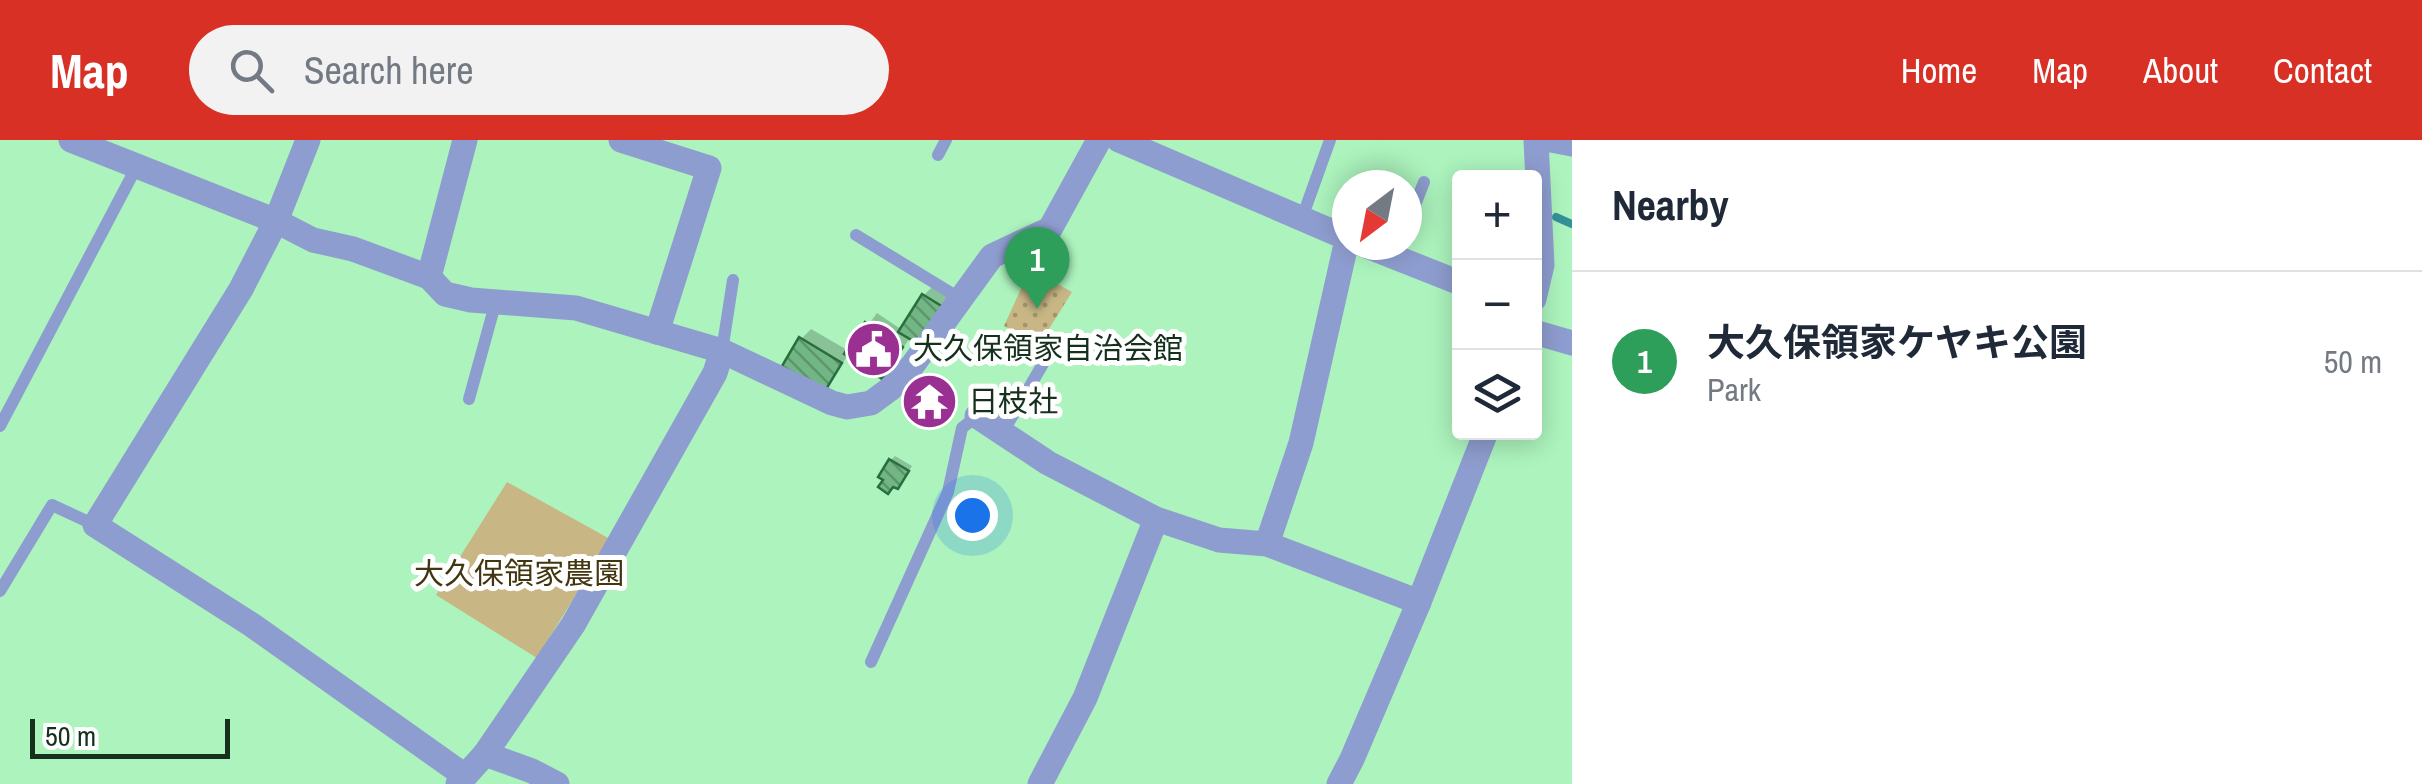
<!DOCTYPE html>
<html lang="en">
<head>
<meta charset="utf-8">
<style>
	:root { --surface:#fff; --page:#f2f2f3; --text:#1f2937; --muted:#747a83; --line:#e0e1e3; --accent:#d93025 }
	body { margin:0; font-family:"Archivo Narrow","Noto Sans JP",sans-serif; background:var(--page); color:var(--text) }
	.controls { position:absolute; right:30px; top:30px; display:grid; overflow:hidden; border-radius:10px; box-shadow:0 5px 25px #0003 }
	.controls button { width:90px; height:90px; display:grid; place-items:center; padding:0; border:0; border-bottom:2px solid var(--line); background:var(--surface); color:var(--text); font:50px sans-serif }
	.compass { position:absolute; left:1332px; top:30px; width:90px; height:90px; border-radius:50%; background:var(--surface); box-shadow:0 5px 25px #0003; rotate:212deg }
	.scale { position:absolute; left:30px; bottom:25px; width:200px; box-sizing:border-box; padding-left:10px; border:5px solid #15311d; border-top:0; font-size:28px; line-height:35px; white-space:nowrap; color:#15311d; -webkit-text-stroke:8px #fff; paint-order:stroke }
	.you { position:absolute; left:972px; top:375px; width:35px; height:35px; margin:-25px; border:8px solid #fff; border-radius:50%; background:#1a73e8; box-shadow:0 0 0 15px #1a73e833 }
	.badge { display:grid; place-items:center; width:65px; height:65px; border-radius:50%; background:var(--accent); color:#fff; font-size:32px; font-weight:700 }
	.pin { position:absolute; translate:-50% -82px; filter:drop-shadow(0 2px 5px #0008) }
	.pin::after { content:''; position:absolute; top:52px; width:35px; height:30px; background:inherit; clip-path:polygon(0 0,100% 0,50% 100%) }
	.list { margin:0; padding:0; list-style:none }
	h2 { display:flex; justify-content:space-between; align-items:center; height:130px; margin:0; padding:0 40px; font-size:42px }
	h2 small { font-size:32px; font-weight:400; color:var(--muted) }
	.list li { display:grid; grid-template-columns:65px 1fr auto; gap:30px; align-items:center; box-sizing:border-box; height:180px; padding:0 40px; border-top:2px solid var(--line) }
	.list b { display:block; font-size:38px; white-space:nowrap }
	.list p { margin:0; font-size:32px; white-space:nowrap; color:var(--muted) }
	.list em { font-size:32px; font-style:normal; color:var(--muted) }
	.icon { flex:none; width:55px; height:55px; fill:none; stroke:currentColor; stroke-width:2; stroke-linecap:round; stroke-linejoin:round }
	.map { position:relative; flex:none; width:1572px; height:644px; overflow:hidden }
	header { display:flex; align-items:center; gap:60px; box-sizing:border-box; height:140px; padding:0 50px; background:var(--accent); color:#fff }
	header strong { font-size:48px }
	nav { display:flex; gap:55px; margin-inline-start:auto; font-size:35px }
	.search { width:700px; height:90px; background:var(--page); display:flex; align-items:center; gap:25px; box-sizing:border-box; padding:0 35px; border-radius:55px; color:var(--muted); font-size:38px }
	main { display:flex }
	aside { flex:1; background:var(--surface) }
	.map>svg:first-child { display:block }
</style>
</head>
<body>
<header>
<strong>Map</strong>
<div class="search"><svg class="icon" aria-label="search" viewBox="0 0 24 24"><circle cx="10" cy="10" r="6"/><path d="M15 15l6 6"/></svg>Search here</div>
<nav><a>Home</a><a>Map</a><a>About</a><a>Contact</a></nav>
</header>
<main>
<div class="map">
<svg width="1572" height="644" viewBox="0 0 1572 644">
	<defs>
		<pattern id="park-dots" width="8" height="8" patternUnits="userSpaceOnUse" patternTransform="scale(2.5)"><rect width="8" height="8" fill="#c8b785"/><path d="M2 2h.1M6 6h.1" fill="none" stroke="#a1956c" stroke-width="1.8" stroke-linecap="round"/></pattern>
		<pattern id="building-back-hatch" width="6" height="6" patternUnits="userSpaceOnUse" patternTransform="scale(2.5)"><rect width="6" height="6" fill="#72b783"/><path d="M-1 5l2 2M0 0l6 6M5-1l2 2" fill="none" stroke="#5c956b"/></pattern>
	</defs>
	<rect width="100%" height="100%" fill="#acf3bd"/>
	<path fill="url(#park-dots)" d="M1030 129 1072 152 1039 205 1004 186Z"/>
	<path fill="#c8b785" d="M507 342 610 399 537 518 436 455Z"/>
	<g fill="#0003">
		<path d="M934 145 952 156 911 197 882 235 849 214 825 248 801 199 811 189 849 211 877 173 902 190 924 155Z"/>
		<path d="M895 316 912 326 902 342 894 345 891 320Z"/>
	</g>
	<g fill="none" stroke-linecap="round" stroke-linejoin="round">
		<path stroke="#349099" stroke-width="8" d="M1556 77 1572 84"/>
	</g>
	<g fill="url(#building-back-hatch)" stroke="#296e3f" stroke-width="2.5">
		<path d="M922 154 943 167 920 205 898 192Z"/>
		<path d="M865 182 903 207 882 239 844 214Z"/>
		<path d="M799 197 842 223 825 251 782 226Z"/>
		<path d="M889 319 909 331 898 349 893 347 888 354 878 347 883 340 878 337Z"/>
	</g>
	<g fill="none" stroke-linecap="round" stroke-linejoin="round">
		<g stroke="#8e9dcf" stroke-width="12">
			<path d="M938 15 946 0"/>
			<path d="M1302 78 1330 0"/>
			<path d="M1407 85 1424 42"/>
			<path d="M856 95 961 159"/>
			<path d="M722 211 733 140"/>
			<path d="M469 259 496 161"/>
			<path d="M0 286 137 26"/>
			<path d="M1003 292 1057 200"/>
			<path d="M0 451 52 365 95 385"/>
			<path d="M871 522 948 352 962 288 977 276"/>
		</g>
		<g stroke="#8e9dcf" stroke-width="25">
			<path d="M71 0 276 81 313 100 353 109 429 137 465 0"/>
			<path d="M308 0 276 81 241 149 95 385 252 485 465 636"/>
			<path d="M621 0 709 28 657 192"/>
			<path d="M1119 0 1347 98"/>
			<path d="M1551 0 1572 4"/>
			<path d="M1364 105 1460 143"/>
			<path d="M429 137 445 154 471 160 576 168 722 211 832 263 847 267 871 263 890 249 912 226 992 116 1050 89 1099 0"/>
			<path d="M1534 159 1542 125 1536 0"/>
			<path d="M1534 192 1572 203"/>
			<path d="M977 276 1048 323 1156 379 1219 400 1267 404 1419 462"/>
			<path d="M1267 404 1301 303 1347 100"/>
			<path d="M485 614 532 631 557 644"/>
			<path d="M458 644 485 614 573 485 715 233 722 211"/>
			<path d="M1040 644 1085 558 1156 379"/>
			<path d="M1339 644 1352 619 1419 462 1486 292"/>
		</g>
	</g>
	<defs>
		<symbol id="civic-disc" viewBox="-11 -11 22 22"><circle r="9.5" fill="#9a3092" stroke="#fff"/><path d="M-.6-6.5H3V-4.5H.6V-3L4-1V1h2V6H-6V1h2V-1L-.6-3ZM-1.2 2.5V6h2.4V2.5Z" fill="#fff"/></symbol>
		<symbol id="temple-disc" viewBox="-11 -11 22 22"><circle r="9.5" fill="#9a3092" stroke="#fff"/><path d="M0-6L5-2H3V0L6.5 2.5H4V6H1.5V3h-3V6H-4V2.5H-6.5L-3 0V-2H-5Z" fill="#fff"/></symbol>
	</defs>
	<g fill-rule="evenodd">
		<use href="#civic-disc" x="842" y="178" width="63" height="63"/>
		<use href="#temple-disc" x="898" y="230" width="63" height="63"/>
	</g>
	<g text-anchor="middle" stroke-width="10" stroke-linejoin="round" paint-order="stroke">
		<g font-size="30" fill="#15311d" stroke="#fff" text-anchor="start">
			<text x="913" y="219">大久保領家自治会館</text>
			<text x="968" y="272">日枝社</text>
		</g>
		<g font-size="30" fill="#423611" stroke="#fff">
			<text x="519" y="444">大久保領家農園</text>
		</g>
	</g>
</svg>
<div class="controls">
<button>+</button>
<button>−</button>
<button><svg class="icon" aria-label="layers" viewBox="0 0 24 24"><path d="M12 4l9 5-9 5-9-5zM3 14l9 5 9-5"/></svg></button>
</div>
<svg class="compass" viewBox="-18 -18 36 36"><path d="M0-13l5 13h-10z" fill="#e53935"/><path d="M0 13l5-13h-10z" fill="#747a83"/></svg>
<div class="scale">50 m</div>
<div class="you"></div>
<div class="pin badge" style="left:1037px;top:169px;background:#2e9e5b">1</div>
</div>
<aside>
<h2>Nearby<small></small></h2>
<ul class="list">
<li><span class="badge" style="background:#2e9e5b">1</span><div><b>大久保領家ケヤキ公園</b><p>Park</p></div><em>50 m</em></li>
</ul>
</aside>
</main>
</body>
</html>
